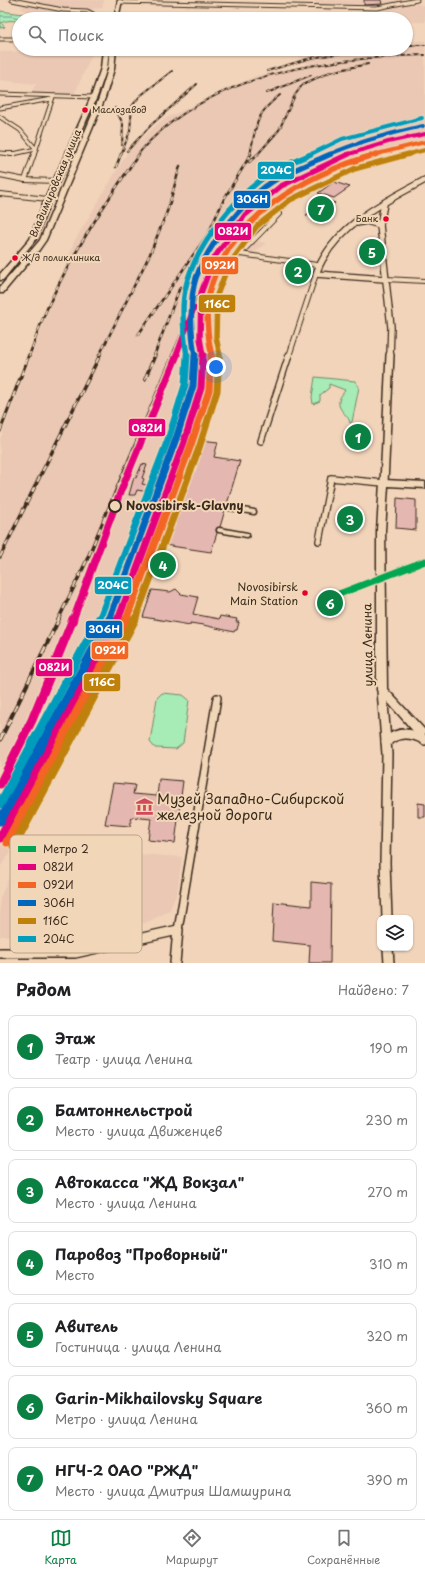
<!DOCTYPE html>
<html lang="ru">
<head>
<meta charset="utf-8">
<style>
	:root { --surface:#fff; --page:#f6f6f6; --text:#202124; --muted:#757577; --line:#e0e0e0; --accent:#0b8043 }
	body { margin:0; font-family:"Playpen Sans",sans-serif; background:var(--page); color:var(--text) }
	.controls { position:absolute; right:12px; bottom:12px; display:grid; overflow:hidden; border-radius:8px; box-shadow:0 1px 3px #0004 }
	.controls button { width:36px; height:36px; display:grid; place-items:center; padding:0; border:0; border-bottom:1px solid var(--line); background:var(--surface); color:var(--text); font:20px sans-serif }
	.you { position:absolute; left:216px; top:367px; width:14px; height:14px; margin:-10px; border:3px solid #fff; border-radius:50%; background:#1a73e8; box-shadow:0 0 0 6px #1a73e833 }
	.badge { display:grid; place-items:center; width:26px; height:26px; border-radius:50%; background:var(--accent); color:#fff; font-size:13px; font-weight:700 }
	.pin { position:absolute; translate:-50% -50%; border:2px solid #fff; box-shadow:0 1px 4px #0006 }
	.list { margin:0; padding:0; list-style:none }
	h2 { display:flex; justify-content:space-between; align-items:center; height:52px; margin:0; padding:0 16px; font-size:17px }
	h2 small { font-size:13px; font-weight:400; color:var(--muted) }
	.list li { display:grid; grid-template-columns:26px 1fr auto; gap:12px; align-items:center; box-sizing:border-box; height:64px; margin:0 8px 8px; padding:0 8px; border:1px solid var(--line); border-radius:8px }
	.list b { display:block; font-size:15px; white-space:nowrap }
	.list p { margin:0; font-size:13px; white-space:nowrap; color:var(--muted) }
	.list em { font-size:13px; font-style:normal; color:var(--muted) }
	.icon { flex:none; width:22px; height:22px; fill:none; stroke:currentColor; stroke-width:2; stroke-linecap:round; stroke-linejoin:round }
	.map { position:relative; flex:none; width:425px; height:963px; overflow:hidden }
	.search { position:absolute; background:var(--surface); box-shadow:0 1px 3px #0004; left:12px; right:12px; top:12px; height:44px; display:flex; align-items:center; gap:10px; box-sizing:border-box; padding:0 14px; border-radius:22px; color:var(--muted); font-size:15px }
	.sheet { height:556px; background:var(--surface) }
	nav { display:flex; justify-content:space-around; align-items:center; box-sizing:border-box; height:56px; border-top:1px solid var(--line); background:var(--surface); font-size:11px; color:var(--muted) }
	nav a { display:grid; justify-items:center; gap:2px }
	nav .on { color:var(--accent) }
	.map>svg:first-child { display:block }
</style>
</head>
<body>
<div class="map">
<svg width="425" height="963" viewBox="0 0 425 963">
	<rect width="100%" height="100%" fill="#f2d4ba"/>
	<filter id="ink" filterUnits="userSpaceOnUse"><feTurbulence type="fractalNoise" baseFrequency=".025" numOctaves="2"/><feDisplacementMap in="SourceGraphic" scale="8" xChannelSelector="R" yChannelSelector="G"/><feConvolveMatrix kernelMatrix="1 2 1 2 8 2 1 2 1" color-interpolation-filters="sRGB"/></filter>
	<g filter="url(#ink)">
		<g fill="#eac8b4">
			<path d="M0 0H104L102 8 92 9 94 19H40L21 8 27 3Z"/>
			<path d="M315 0H404L405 2 379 7 315 5Z"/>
			<path d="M417 4 425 6V22H412L405 17 399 18 383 9Z"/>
			<path d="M406 41H425V53L378 56 425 54V143L348 166 325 177 303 192 255 241 266 243 255 252 232 263 216 304 213 384 118 638 41 779 26 831 0 867V440L74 242 129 150 162 120 256 76 306 65 365 57 307 64 298 55 314 49H406Z"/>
			<path d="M59 49H94L74 95 30 94 36 84 0 80V52L54 51Z"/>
			<path d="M24 843 86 859 89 851 182 857 177 893 169 911 145 923 70 935 0 936V898Z"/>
		</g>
		<g fill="#a7ebb6" stroke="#718a6a">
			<path d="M0 11 23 14 31 19H19V22C13 20 7 20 1 23L5 27 0 28Z"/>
			<path d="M315 377 355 381 359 387 352 422 350 423C349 415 337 410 339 401 340 396 343 394 345 390L329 384V388L320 395V401L313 404 312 397Z"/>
			<path d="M162 693 183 695 189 700 183 743 176 749 155 748 150 742 157 698Z"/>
		</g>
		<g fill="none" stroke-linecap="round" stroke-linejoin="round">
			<path stroke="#6e959c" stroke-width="1" d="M0 16H11L22 19"/>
		</g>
		<g fill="#e4b7b1" stroke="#3b2a1e">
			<path d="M364 0H381L382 4 364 5Z"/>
			<path d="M334 182 350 187 334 198 318 193Z"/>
			<path d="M327 200 335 203 314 218 306 215Z"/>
			<path d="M292 267 306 269 303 276 290 274Z"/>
			<path d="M201 440 218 442 214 457 240 461 227 504 222 506 225 510 220 527 216 529 217 533 211 552 164 545 181 497 159 493 157 499 152 498 154 493 137 490 135 495H129L134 477 136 478 142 464 147 465 142 478 144 479 142 484 155 486 163 468H169L164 482H166L164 487 183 490Z"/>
			<path d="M397 498 416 500V530L396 528Z"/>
			<path d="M342 514 359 516 358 524 340 522Z"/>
			<path d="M176 589 181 594 198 597 193 614 219 619 220 616 237 619 236 622H239L237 630H235L234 632 203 625 190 623V625L143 617 152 590 170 592Z"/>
			<path d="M159 779 183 781 175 843 148 840 151 819 132 817 130 826 105 824 113 783 135 785 133 794 157 796Z"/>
			<path d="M418 803 425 804V817H418Z"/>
			<path d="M311 882 331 884 330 963H309L310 945 272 941 274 902 311 906Z"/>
		</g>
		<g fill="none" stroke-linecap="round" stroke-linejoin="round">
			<defs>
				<g id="pedestrian">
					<path d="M225 507 254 512"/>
					<path d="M219 530 247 535"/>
				</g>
				<g id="minor-far3">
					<path d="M12 0 63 10 87 11 93 14 94 19"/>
					<path d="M119 2 377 8 417 0"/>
					<path d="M0 39H19"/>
					<path d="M0 94 94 97"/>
					<path d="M0 108 52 99"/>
					<path d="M0 117 20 130 36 149 13 154 0 153"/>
					<path d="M34 155 53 97"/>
				</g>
				<g id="minor-far2">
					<path d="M10 154H14"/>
					<path d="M34 154 25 180 57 181"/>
					<path d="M0 175 25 180"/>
					<path d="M0 194 48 199"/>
					<path d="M240 254 317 265"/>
					<path d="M240 254 279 214"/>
					<path d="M385 279 425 281"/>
					<path d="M289 356 316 274"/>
				</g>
				<g id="minor-far1">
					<path d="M261 441 289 355"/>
					<path d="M319 541 331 478 384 483"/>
				</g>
				<path id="minor" d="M178 930 217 698"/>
				<g id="tertiary-far2">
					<path d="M384 204 380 225 391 327 390 356"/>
					<path d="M357 223 366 221 380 225"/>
					<path d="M385 279 316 274C333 227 383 202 425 180"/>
				</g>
				<path id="tertiary-far1" d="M384 483 390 355"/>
				<g id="tertiary">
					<path d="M382 690 387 754 385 863 387 918"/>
					<path d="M386 742C398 731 411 732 425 740"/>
					<path d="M388 948 389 963"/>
					<path d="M0 953H75L178 930 175 963"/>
				</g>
				<path id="secondary" d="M384 480 425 482V488L388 486 385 530 387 689 425 730V741L421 740 377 690V530L380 483Z"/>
				<g id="primary">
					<path d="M118 0H122L118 19H114Z"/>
					<path d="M103 49H109L107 68 97 97 51 199 36 239 3 280H0V274L30 239 45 199 91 97 101 68Z"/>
					<path d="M110 49H116L114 69 105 98 46 240 39 250 3 293H0V287L40 240 99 98 108 69Z"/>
				</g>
			</defs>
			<use href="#pedestrian" stroke="#3b2a1e" stroke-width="7"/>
			<use href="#minor-far3" stroke="#3b2a1e" stroke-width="5"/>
			<use href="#minor-far2" stroke="#3b2a1e" stroke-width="6"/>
			<use href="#minor-far1" stroke="#3b2a1e" stroke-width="8"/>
			<use href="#minor" stroke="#3b2a1e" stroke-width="10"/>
			<use href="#tertiary-far2" stroke="#3b2a1e" stroke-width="8"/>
			<use href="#tertiary-far1" stroke="#3b2a1e" stroke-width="10"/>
			<use href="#tertiary" stroke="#3b2a1e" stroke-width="12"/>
			<use href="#secondary" stroke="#3b2a1e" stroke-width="3"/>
			<use href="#primary" stroke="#3b2a1e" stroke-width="3"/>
			<use href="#pedestrian" stroke="#f1d7b8" stroke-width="4"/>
			<use href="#minor-far3" stroke="#f1d7b8" stroke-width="3"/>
			<use href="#minor-far2" stroke="#f1d7b8" stroke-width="4"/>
			<use href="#minor-far1" stroke="#f1d7b8" stroke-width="5.5"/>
			<use href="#minor" stroke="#f1d7b8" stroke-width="7"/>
			<use href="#tertiary-far2" stroke="#f1d7b8" stroke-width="5.5"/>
			<use href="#tertiary-far1" stroke="#f1d7b8" stroke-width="7"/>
			<use href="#tertiary" stroke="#f1d7b8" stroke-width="9"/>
			<use href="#secondary" fill="#f1d7b8" fill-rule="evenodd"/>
			<use href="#primary" fill="#f1d7b8" fill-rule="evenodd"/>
			<defs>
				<g id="rail-far3">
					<path d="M406 45H425"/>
					<path d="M267 71 311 58 367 49"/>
					<path d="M267 93 311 75"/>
					<path d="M115 108 123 124 122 145"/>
					<path d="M127 151 151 125 197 84"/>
					<path d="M121 155 130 131 132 106 140 96 172 71"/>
					<path d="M138 155C145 144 154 137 163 129 234 69 336 58 425 55"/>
					<path d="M250 155C256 126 255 114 280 95"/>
					<path d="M257 155 279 130 295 95 303 84 330 72 368 64"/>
				</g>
				<g id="rail-far2">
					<path d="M249 162 258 154"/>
					<path d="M116 167 121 154"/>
					<path d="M138 335 209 232 224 199 251 154"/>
					<path d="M29 356C36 338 42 318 51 300 75 249 107 200 139 154"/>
					<path d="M99 356 150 254 168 209 180 166"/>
					<path d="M154 356 180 287"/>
					<path d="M172 356 197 297"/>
				</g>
				<g id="rail-far1">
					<path d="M145 379 155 355"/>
					<path d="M0 431 29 355"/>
					<path d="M0 557 100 355"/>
					<path d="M58 620 86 562 173 355"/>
				</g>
				<path id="rail" d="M0 740 59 619"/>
			</defs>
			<use href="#rail-far3" stroke="#3b2a1e" stroke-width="2"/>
			<use href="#rail-far2" stroke="#3b2a1e" stroke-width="2.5"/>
			<use href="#rail-far1" stroke="#3b2a1e" stroke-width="3.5"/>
			<use href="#rail" stroke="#3b2a1e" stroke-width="4"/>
			<use href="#rail-far3" stroke="#f1d7b8" stroke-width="1" stroke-dasharray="3.5" stroke-linecap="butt"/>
			<use href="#rail-far2" stroke="#f1d7b8" stroke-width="1.5" stroke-dasharray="4.5" stroke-linecap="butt"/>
			<use href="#rail-far1" stroke="#f1d7b8" stroke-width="2" stroke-dasharray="6" stroke-linecap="butt"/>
			<use href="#rail" stroke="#f1d7b8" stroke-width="2.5" stroke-dasharray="8" stroke-linecap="butt"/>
			<defs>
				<path id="rail-1-far3" d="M346 155 388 142 425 134"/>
				<g id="rail-1-far2">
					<path d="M176 356 194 308"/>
					<path d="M203 356 200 338 201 293 214 258 245 215 281 186 349 154"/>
				</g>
				<g id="rail-1-far1">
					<path d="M73 620 120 493 177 355"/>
					<path d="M118 620 184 442 201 388 203 355"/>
				</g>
				<g id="rail-1">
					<path d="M0 784 32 720 73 619"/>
					<path d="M0 838 118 619"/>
				</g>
				<path id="rail-2-far3" d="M373 155 425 142"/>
				<path id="rail-2-far2" d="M212 356C208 340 205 309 209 293 229 217 306 174 377 154"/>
				<path id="rail-2-far1" d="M126 620 191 445 209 390 211 355"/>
				<path id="rail-2" d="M7 842 127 619"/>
				<path id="rail-3-far3" d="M328 155C359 141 391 133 423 126"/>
				<path id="rail-3-far2" d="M195 356C191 334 189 299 196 278 208 244 247 196 278 178 295 169 313 162 331 154"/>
				<path id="rail-3-far1" d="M109 620 176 439 193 386 195 355"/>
				<path id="rail-3" d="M0 821 110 619"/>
				<path id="rail-4-far3" d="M405 155 425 150"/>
				<path id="rail-4-far2" d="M220 356 216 337 217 295 228 266 257 226 290 200 354 169 409 154"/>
				<path id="rail-4-far1" d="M135 620 199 448 217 391 219 355"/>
				<path id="rail-4" d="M14 846 135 619"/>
				<path id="rail-5-far3" d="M309 155 342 139 422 118"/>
				<path id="rail-5-far2" d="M187 356C184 337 181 309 185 290 194 247 236 195 272 172 284 165 298 160 311 154"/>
				<path id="rail-5-far1" d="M99 620 169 437 185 385 187 355"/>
				<path id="rail-5" d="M0 804 99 619"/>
			</defs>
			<use href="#rail-1-far3" stroke="#f1d7b8" stroke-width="6"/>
			<use href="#rail-1-far2" stroke="#f1d7b8" stroke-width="8"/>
			<use href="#rail-1-far1" stroke="#f1d7b8" stroke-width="10"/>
			<use href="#rail-1" stroke="#f1d7b8" stroke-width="12"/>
			<use href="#rail-2-far3" stroke="#f1d7b8" stroke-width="6"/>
			<use href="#rail-2-far2" stroke="#f1d7b8" stroke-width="8"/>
			<use href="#rail-2-far1" stroke="#f1d7b8" stroke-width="10"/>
			<use href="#rail-2" stroke="#f1d7b8" stroke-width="12"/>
			<use href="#rail-3-far3" stroke="#f1d7b8" stroke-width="6"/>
			<use href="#rail-3-far2" stroke="#f1d7b8" stroke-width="8"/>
			<use href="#rail-3-far1" stroke="#f1d7b8" stroke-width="10"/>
			<use href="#rail-3" stroke="#f1d7b8" stroke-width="12"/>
			<use href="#rail-4-far3" stroke="#f1d7b8" stroke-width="6"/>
			<use href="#rail-4-far2" stroke="#f1d7b8" stroke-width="8"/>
			<use href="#rail-4-far1" stroke="#f1d7b8" stroke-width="10"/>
			<use href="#rail-4" stroke="#f1d7b8" stroke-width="12"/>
			<use href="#rail-5-far3" stroke="#f1d7b8" stroke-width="6"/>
			<use href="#rail-5-far2" stroke="#f1d7b8" stroke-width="8"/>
			<use href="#rail-5-far1" stroke="#f1d7b8" stroke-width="10"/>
			<use href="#rail-5" stroke="#f1d7b8" stroke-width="12"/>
			<use href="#rail-1-far3" stroke="#e5007d" stroke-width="4"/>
			<use href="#rail-1-far2" stroke="#e5007d" stroke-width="5.5"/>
			<use href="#rail-1-far1" stroke="#e5007d" stroke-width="7"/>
			<use href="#rail-1" stroke="#e5007d" stroke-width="9"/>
			<use href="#rail-2-far3" stroke="#f26522" stroke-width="4"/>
			<use href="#rail-2-far2" stroke="#f26522" stroke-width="5.5"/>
			<use href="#rail-2-far1" stroke="#f26522" stroke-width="7"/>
			<use href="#rail-2" stroke="#f26522" stroke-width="9"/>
			<use href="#rail-3-far3" stroke="#0065bd" stroke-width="4"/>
			<use href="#rail-3-far2" stroke="#0065bd" stroke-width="5.5"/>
			<use href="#rail-3-far1" stroke="#0065bd" stroke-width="7"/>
			<use href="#rail-3" stroke="#0065bd" stroke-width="9"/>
			<use href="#rail-4-far3" stroke="#bf8109" stroke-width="4"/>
			<use href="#rail-4-far2" stroke="#bf8109" stroke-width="5.5"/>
			<use href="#rail-4-far1" stroke="#bf8109" stroke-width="7"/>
			<use href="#rail-4" stroke="#bf8109" stroke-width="9"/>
			<use href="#rail-5-far3" stroke="#069cbc" stroke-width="4"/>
			<use href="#rail-5-far2" stroke="#069cbc" stroke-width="5.5"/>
			<use href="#rail-5-far1" stroke="#069cbc" stroke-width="7"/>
			<use href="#rail-5" stroke="#069cbc" stroke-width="9"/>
			<defs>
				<path id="metro-1" d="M326 599 425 561"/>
			</defs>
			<use href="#metro-1" stroke="#f1d7b8" stroke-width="10"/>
			<use href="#metro-1" stroke="#00a651" stroke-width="7"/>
		</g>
	</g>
	<defs>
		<symbol id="museum-bare" viewBox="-9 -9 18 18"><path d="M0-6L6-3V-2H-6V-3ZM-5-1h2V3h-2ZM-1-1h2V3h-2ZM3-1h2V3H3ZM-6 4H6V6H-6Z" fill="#d1495b" stroke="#f1d7b8" stroke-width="2.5" paint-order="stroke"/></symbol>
	</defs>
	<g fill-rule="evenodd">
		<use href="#museum-bare" x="132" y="794" width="25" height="25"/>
	</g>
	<g fill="#e4002b" stroke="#f1d7b8" stroke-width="1.5">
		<circle cx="85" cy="110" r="3.5"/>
		<circle cx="386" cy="219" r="3.5"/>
		<circle cx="15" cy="258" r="3.5"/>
		<circle cx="305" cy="593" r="3.5"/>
	</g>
	<circle fill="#f1d7b8" stroke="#3b2a1e" stroke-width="2" cx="115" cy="506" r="6"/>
	<g text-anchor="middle" stroke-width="4" stroke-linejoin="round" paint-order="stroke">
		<g font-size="9" fill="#3b2a1e" stroke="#f1d7b8" text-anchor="start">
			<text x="92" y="113">Маслозавод</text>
			<text x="378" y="222" text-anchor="end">Банк</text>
			<text x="22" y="261">Ж/д поликлиника</text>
		</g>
		<g font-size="10" fill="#3b2a1e" stroke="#f1d7b8">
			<text transform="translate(55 183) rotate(-67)" y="4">Владимировская улица</text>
		</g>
		<g font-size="11" fill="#3b2a1e" stroke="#f1d7b8" text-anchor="end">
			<text x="298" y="591">Novosibirsk<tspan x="298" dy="14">Main Station</tspan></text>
		</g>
		<g font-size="12" font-weight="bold" fill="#3b2a1e" stroke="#f1d7b8" text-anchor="start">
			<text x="126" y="510">Novosibirsk-Glavny</text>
		</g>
		<g font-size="12" fill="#3b2a1e" stroke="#f1d7b8">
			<text transform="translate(368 645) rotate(-91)" y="4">улица Ленина</text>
		</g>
		<g font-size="14" fill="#3b2a1e" stroke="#f1d7b8" text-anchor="start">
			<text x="157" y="804">Музей Западно-Сибирской<tspan x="157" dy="16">железной дороги</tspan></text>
		</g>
	</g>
	<rect x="10" y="835" width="132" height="118" rx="6" fill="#f1d7b8" stroke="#baa38a" stroke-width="1"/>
	<rect x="18" y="846" width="18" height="6" fill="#00a651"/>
	<rect x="18" y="864" width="18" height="6" fill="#e5007d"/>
	<rect x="18" y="882" width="18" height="6" fill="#f26522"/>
	<rect x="18" y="900" width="18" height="6" fill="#0065bd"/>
	<rect x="18" y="918" width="18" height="6" fill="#bf8109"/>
	<rect x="18" y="936" width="18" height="6" fill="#069cbc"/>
	<g font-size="11" fill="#3b2a1e">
		<text x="43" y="853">Метро 2</text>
		<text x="43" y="871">082И</text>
		<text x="43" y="889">092И</text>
		<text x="43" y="907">306Н</text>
		<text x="43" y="925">116С</text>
		<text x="43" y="943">204С</text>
	</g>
	<g stroke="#f1d7b8" stroke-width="1.5">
		<rect x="257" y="161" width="38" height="19" rx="4" fill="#069cbc"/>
		<rect x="233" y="190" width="38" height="19" rx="4" fill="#0065bd"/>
		<rect x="214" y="222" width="38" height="19" rx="4" fill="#e5007d"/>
		<rect x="201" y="256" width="38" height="19" rx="4" fill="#f26522"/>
		<rect x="198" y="294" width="38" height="19" rx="4" fill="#bf8109"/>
		<rect x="128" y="418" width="38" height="19" rx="4" fill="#e5007d"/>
		<rect x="94" y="576" width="38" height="19" rx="4" fill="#069cbc"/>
		<rect x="85" y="620" width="38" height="19" rx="4" fill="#0065bd"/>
		<rect x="91" y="641" width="38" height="19" rx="4" fill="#f26522"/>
		<rect x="35" y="658" width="38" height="19" rx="4" fill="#e5007d"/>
		<rect x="83" y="673" width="38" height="19" rx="4" fill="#bf8109"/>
	</g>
	<g font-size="11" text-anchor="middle" font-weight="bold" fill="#fff">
		<text x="276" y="174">204С</text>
		<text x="252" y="203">306Н</text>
		<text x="233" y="235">082И</text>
		<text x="220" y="269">092И</text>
		<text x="217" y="308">116С</text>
		<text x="147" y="432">082И</text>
		<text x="113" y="589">204С</text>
		<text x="104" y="633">306Н</text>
		<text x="110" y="654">092И</text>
		<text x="54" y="671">082И</text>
		<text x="102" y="686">116С</text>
	</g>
</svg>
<div class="controls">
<button><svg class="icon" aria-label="layers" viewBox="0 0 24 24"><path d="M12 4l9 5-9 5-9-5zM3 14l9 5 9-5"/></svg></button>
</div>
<div class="you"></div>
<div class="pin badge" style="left:358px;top:437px">1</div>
<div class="pin badge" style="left:298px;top:271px">2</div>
<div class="pin badge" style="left:350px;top:519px">3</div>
<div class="pin badge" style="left:163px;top:565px">4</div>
<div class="pin badge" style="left:372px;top:252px">5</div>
<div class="pin badge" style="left:330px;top:603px">6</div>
<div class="pin badge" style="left:321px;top:209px">7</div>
<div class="search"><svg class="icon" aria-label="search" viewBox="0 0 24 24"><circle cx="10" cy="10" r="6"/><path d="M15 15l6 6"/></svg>Поиск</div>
</div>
<section class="sheet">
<h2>Рядом<small>Найдено: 7</small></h2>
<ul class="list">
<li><span class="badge">1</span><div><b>Этаж</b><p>Театр · улица Ленина</p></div><em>190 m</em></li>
<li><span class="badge">2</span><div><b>Бамтоннельстрой</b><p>Место · улица Движенцев</p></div><em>230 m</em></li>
<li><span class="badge">3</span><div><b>Автокасса &quot;ЖД Вокзал&quot;</b><p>Место · улица Ленина</p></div><em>270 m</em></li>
<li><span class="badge">4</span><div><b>Паровоз &quot;Проворный&quot;</b><p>Место</p></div><em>310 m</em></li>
<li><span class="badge">5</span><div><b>Авитель</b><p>Гостиница · улица Ленина</p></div><em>320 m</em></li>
<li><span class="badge">6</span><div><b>Garin-Mikhailovsky Square</b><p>Метро · улица Ленина</p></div><em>360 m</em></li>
<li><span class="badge">7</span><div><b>НГЧ-2 ОАО &quot;РЖД&quot;</b><p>Место · улица Дмитрия Шамшурина</p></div><em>390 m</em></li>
</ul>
</section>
<nav>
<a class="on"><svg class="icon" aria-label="map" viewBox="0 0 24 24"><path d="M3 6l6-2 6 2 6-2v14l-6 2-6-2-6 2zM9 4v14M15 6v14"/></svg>Карта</a>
<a><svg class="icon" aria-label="directions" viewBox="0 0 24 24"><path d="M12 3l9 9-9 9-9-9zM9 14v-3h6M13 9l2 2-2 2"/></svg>Маршрут</a>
<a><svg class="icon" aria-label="saved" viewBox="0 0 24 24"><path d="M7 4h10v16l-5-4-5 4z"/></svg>Сохранённые</a>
</nav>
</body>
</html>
